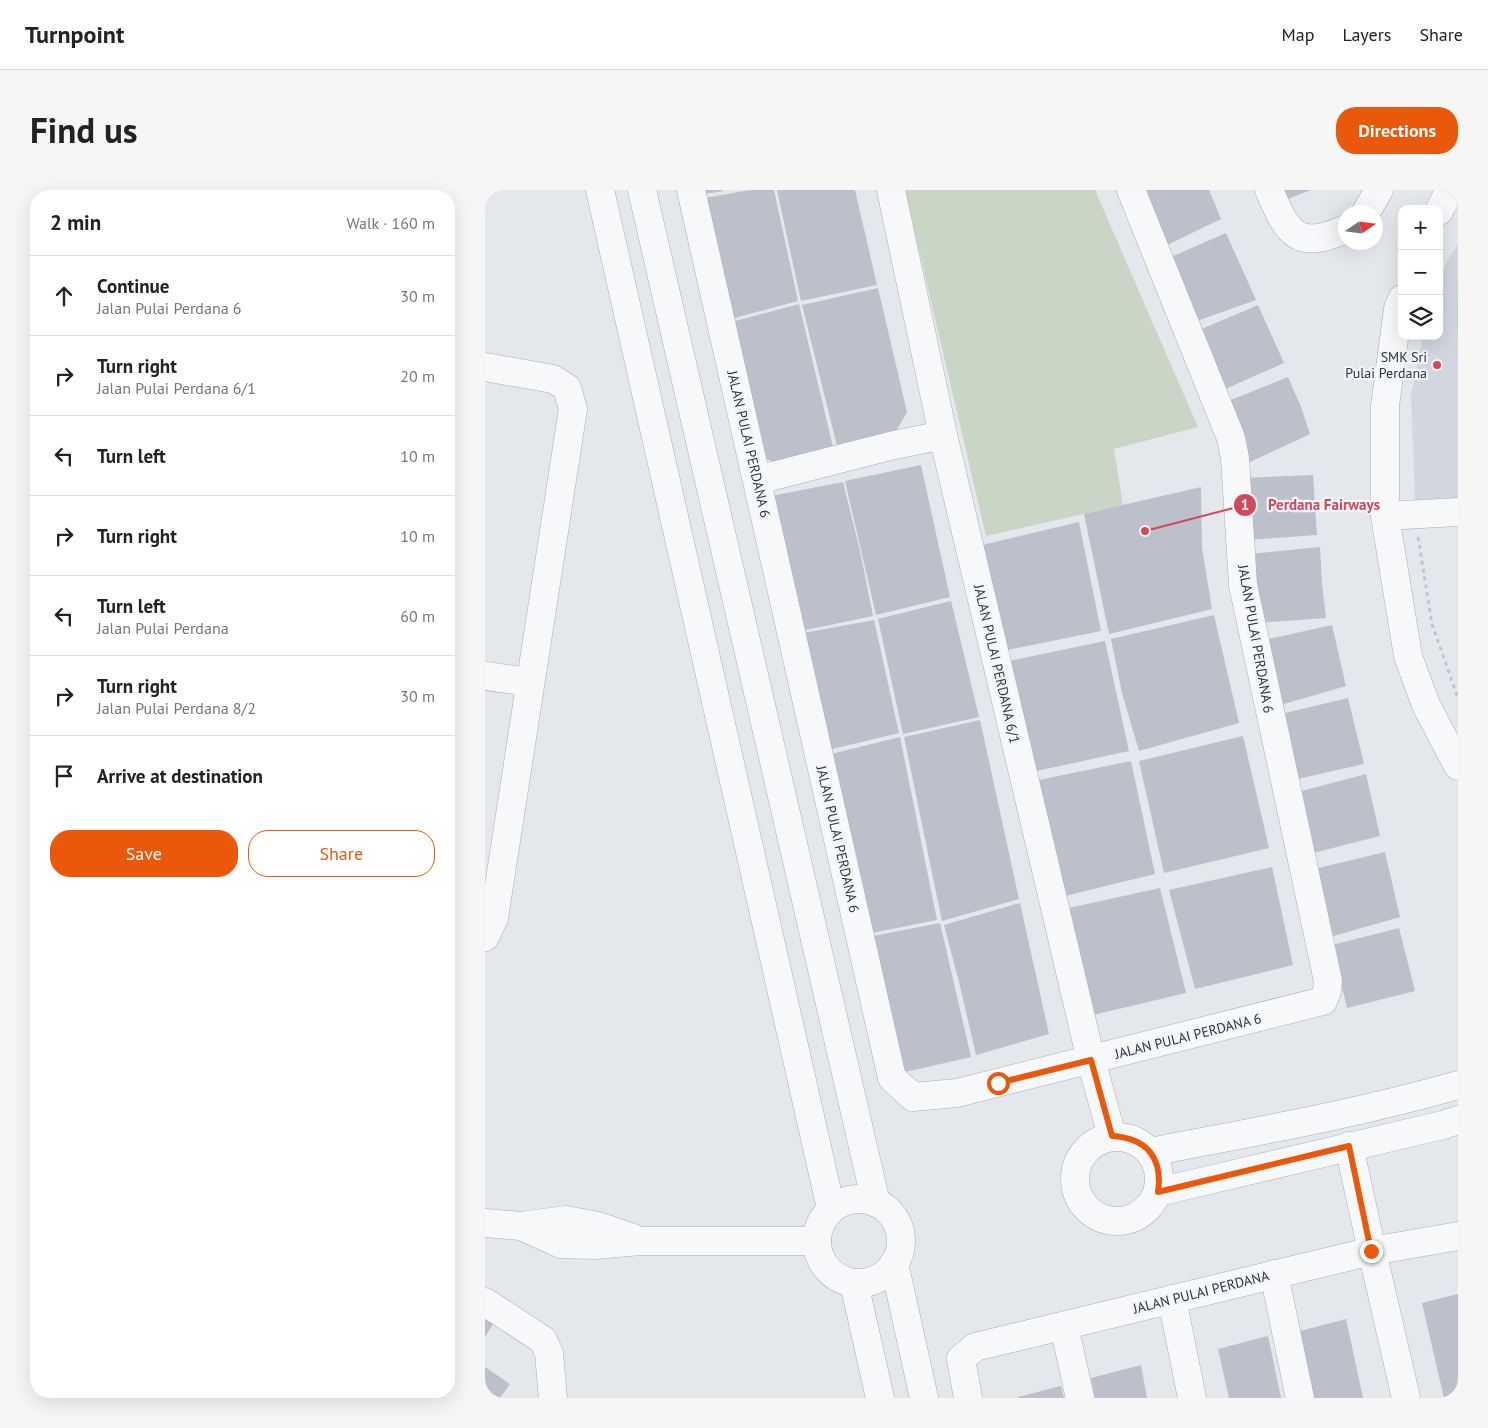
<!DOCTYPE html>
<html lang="en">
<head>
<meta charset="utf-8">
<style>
	:root { --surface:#fff; --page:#f6f6f6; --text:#222; --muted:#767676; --line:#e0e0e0; --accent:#ea580c }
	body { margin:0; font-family:"PT Sans",sans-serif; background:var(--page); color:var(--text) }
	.controls { position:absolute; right:15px; top:15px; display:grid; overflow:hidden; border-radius:10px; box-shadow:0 5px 20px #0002 }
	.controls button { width:45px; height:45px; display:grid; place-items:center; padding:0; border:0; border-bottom:1px solid var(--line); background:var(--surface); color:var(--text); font:25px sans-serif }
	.compass { position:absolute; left:853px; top:15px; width:45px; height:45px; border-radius:50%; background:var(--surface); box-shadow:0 5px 20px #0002; rotate:77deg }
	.stop { position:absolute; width:15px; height:15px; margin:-11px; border:4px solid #ea580c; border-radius:50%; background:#fff }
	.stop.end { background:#ea580c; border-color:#fff; box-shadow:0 1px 5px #0008 }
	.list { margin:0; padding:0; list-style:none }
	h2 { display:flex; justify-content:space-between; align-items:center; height:65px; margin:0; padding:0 20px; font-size:21px }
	h2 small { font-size:16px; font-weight:400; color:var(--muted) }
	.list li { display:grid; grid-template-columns:32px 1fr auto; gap:15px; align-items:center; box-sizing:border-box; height:80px; padding:0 20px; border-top:1px solid var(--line) }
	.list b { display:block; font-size:19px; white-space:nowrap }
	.list p { margin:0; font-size:16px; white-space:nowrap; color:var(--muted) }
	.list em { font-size:16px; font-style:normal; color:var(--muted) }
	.actions { display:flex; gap:10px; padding:15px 20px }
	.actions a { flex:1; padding:11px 0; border:1px solid var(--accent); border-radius:20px; text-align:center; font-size:18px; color:var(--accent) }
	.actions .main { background:var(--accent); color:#fff }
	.icon { flex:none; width:28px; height:28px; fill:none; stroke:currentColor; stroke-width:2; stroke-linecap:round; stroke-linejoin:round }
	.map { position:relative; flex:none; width:973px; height:1208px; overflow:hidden; border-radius:20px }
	header { display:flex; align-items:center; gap:30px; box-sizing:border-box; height:70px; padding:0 25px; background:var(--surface); border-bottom:1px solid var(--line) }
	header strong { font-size:24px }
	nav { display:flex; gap:28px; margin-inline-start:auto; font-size:18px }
	.intro { display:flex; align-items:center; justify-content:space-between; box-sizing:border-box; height:120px; padding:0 30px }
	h1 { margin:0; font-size:35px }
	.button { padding:12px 22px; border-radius:20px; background:var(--accent); color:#fff; font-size:18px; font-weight:700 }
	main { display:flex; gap:30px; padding:0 30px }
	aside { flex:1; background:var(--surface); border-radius:20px; box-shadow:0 5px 20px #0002 }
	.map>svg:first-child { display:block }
</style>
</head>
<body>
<header>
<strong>Turnpoint</strong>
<nav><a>Map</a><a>Layers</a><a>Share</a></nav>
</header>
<div class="intro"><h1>Find us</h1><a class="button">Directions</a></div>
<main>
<aside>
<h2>2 min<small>Walk · 160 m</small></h2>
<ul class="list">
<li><svg class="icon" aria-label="ahead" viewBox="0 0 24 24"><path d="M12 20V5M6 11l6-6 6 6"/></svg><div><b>Continue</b><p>Jalan Pulai Perdana 6</p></div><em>30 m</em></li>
<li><svg class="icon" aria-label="right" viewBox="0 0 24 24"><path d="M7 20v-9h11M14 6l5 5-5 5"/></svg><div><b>Turn right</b><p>Jalan Pulai Perdana 6/1</p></div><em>20 m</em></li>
<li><svg class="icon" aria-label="left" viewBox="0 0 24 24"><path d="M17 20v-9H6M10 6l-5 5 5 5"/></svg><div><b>Turn left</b></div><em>10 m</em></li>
<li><svg class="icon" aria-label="right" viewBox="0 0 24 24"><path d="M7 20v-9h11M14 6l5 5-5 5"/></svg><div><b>Turn right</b></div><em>10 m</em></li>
<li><svg class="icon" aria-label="left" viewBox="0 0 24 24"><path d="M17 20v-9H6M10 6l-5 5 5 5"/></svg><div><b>Turn left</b><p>Jalan Pulai Perdana</p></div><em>60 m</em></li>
<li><svg class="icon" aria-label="right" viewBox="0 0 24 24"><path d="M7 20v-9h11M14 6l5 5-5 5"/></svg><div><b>Turn right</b><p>Jalan Pulai Perdana 8/2</p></div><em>30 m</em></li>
<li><svg class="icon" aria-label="arrive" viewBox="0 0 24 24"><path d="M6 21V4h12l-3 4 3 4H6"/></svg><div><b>Arrive at destination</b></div></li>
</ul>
<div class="actions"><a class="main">Save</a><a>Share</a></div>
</aside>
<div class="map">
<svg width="973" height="1208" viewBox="0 0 973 1208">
	<rect width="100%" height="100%" fill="#e4e7ec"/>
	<path fill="#d2d6de" d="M973 54V308L930 310 926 205 938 146H954V93L961 73Z"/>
	<g fill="#c9d6c5">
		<path d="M420 0H610L713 237 629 259 638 315 501 346Z"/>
		<path d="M973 93V171L971 97Z"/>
	</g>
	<g fill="#bbc0ca">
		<path d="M212 0H238V1L213 5Z"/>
		<path d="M265 0H289L313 111 242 130 214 9Z"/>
		<path d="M292 0H370L392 95 316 111Z"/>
		<path d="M658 0H724L736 29 676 58Z"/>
		<path d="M796 0H826L800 10Z"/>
		<path d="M741 43 771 110 709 132 679 70Z"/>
		<path d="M393 98 422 222 410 243 352 256 317 115Z"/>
		<path d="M314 114 348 257 287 272 270 261 243 133Z"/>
		<path d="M773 115 799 173 738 200 712 141Z"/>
		<path d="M803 187 816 217 825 244 763 273 741 212Z"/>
		<path d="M436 275 465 407 391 425 360 291Z"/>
		<path d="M828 285 832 345 760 350 759 288Z"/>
		<path d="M358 292 375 361 388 426 311 442 281 307Z"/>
		<path d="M716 297 717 358 727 419 624 444 599 324Z"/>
		<path d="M594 332 616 441 517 461 493 356Z"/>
		<path d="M835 357 837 394 841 428 772 433 765 364Z"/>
		<path d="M466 411 494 527 418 544 393 429Z"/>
		<path d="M729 425 754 533 654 561 637 503 626 449Z"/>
		<path d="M389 430 414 543 339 561 313 444Z"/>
		<path d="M847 435 861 496 792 516 779 450Z"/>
		<path d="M620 451 644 561 547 582 519 472Z"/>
		<path d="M863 508 879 574 808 590 792 525Z"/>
		<path d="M495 530 534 709 457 731 419 547Z"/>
		<path d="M758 546 784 658 679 683 654 571Z"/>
		<path d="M415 547 452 730 382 744 342 565Z"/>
		<path d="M646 571 670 684 576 707 549 591Z"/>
		<path d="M881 584 895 646 828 663 813 602Z"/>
		<path d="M900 662 915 727 845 747 829 679Z"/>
		<path d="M787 677 808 775 710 799 684 700Z"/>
		<path d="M675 698 701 803 604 826 579 719Z"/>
		<path d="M535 713 564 844 491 865 475 796 459 735Z"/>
		<path d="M455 733 486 867 416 883 383 747Z"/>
		<path d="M914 738 930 801 862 818 847 755Z"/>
		<path d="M973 1104V1208H959L937 1113Z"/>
		<path d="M0 1124 10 1131 0 1147Z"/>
		<path d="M861 1129 878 1208H826L811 1142Z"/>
		<path d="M783 1146 796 1208H744L733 1159Z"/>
		<path d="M656 1175 662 1208H610L606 1188Z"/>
		<path d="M0 1177 25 1194 15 1208H0Z"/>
		<path d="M576 1196 579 1208H533V1207Z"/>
	</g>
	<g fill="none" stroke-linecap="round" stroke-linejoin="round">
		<defs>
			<g id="minor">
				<path d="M115 0 346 1019"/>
				<path d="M157 0 391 1013"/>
				<path d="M206 0 407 888 428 907 472 903 838 811 842 801 843 791 758 395 750 268 746 248 646 0"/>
				<path d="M406 0 458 245 606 870 627 946"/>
				<path d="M784 0C803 44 812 61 861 39"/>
				<path d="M954 21 965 0"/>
				<path d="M881 22 894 0"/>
				<path d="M917 109 913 119 900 216V326L923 466 941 515 973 576"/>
				<path d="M0 177 68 189 82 198 88 219 9 728 0 747"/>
				<path d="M272 290 405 256 458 245"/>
				<path d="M900 326 973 322"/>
				<path d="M0 486 45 492"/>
				<circle cx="632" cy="989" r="42"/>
				<path d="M864 956 887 1061 921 1208"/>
				<path d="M665 962C768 942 872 924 973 895"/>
				<path d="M673 1002 958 935 973 930"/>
				<circle cx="374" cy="1051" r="42"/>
				<path d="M0 1033 36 1036 81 1030 113 1036 148 1048"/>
				<path d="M36 1036 76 1054 110 1055 155 1051H332"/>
				<path d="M409 1073 439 1208"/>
				<path d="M789 1084 815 1208"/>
				<path d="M369 1093 395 1208"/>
				<path d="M687 1109 707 1208"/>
				<path d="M0 1112 58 1150 64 1163 68 1208"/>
				<path d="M579 1136 595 1208"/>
				<path d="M483 1208 476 1169 490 1157 887 1061 973 1046"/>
			</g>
		</defs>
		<use href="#minor" stroke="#a9aeb7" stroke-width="29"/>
		<path stroke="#c2c5cb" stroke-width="3" stroke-dasharray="4 4" stroke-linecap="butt" d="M933 347 947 434 973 508"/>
		<use href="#minor" stroke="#f7f8fa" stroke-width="28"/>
	</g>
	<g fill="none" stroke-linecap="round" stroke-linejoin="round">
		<path stroke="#ea580c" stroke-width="6" d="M513 893 606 870 627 946C662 948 678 968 673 1002L864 956 886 1061"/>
	</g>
	<circle fill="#d1495b" stroke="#f4f6f9" stroke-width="2" cx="952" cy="175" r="5"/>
	<g text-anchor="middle" stroke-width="4.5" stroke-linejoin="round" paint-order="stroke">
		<g font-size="14" fill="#2b3445" stroke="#f4f6f9" text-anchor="end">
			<text x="942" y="172">SMK Sri<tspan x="942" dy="16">Pulai Perdana</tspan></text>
		</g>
		<g font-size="14" fill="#2b3445" stroke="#f4f6f9">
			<text transform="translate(264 254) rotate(77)" y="5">JALAN PULAI PERDANA 6</text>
			<text transform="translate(771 449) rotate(80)" y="5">JALAN PULAI PERDANA 6</text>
			<text transform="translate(512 474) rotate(77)" y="5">JALAN PULAI PERDANA 6/1</text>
			<text transform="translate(353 649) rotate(77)" y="5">JALAN PULAI PERDANA 6</text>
			<text transform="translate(703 846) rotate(-14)" y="5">JALAN PULAI PERDANA 6</text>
			<text transform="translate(716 1102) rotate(-14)" y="5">JALAN PULAI PERDANA</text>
		</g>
	</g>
	<path fill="none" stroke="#d1495b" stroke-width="2" d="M660 341L760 315"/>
	<g fill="#d1495b" stroke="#f4f6f9" stroke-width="2">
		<circle cx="660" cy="341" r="5"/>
		<circle cx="760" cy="315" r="12"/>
	</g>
	<g font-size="15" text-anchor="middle" font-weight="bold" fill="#fff">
		<text x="760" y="320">1</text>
	</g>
	<g font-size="15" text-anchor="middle" font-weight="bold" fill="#d1495b" stroke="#f4f6f9" stroke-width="4.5" stroke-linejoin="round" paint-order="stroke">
		<text x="839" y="320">Perdana Fairways</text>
	</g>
</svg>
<div class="controls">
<button>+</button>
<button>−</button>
<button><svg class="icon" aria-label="layers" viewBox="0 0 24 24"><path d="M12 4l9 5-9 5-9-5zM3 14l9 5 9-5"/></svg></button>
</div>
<svg class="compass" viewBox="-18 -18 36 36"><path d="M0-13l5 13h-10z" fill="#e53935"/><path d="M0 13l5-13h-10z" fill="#767676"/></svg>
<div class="stop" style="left:513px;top:893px"></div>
<div class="stop end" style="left:886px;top:1061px"></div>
</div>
</main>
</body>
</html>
